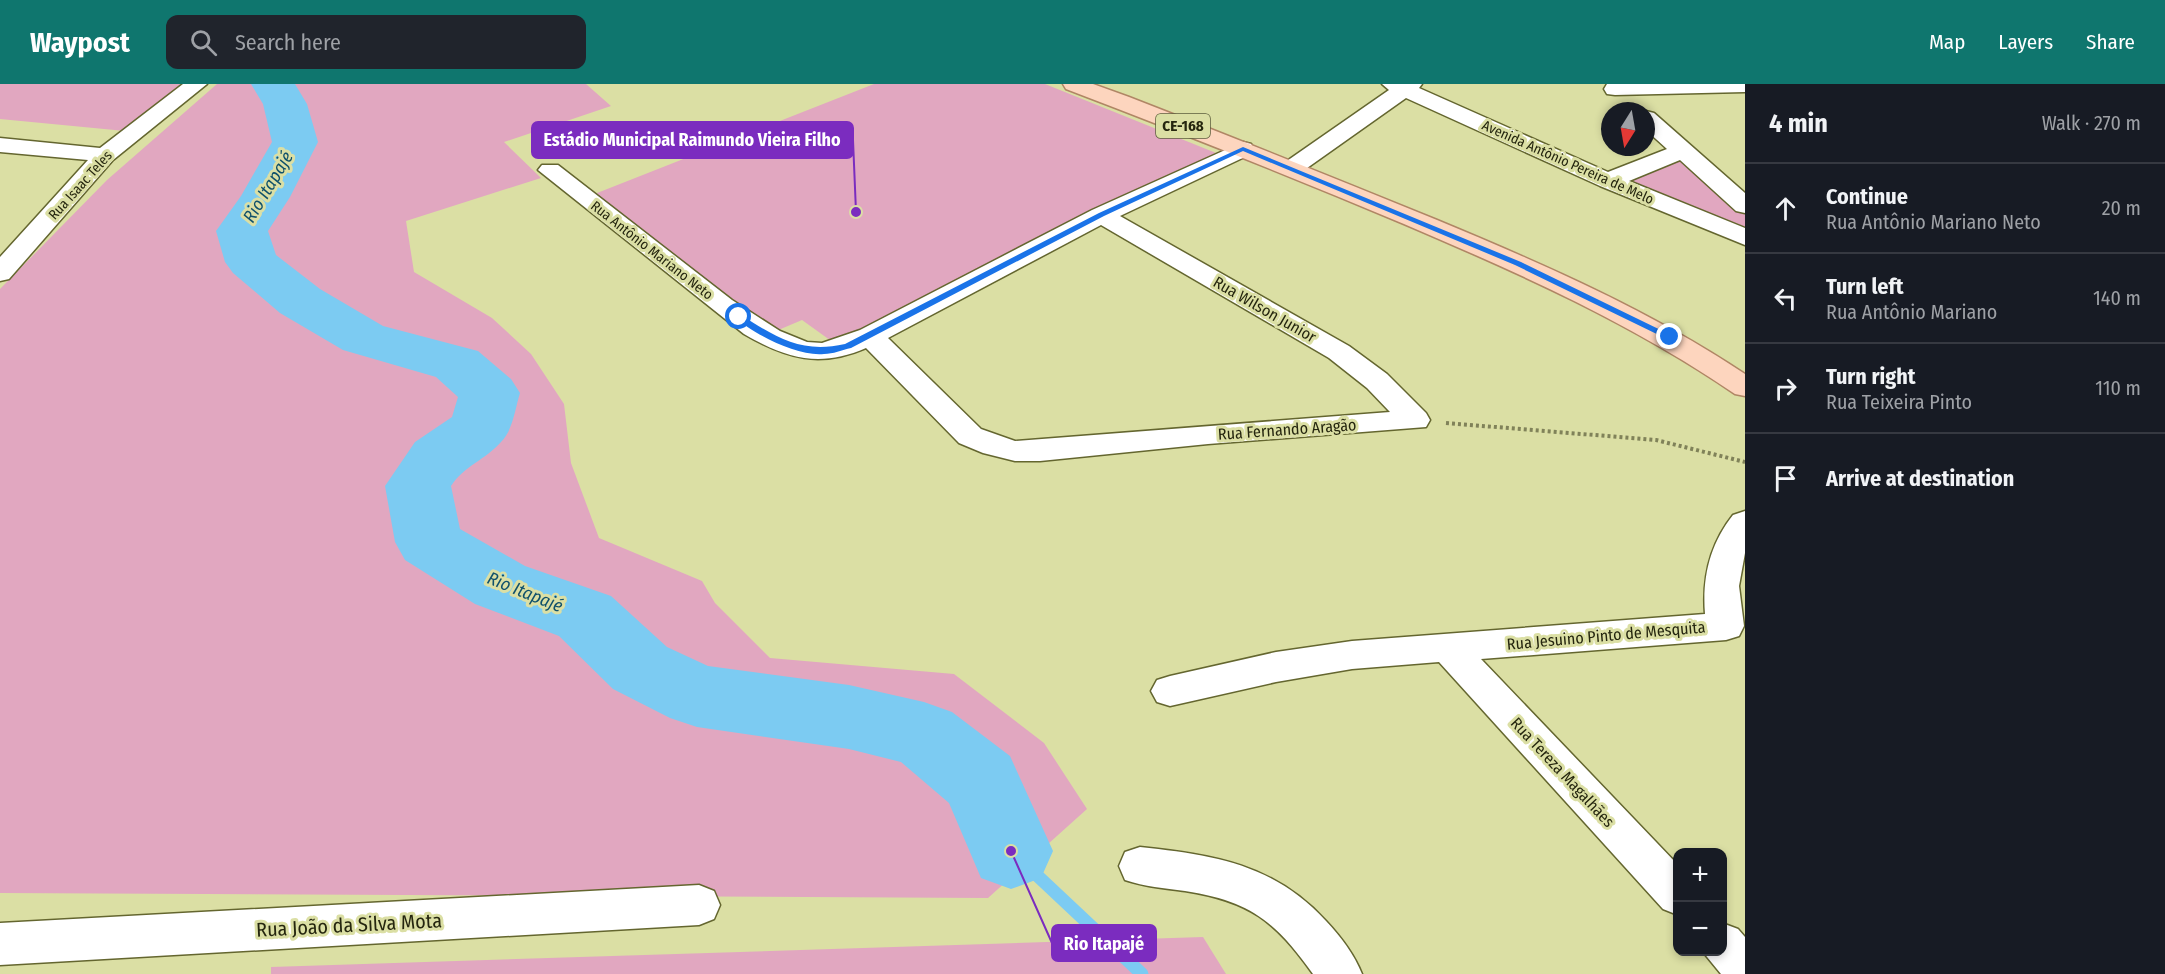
<!DOCTYPE html>
<html lang="en">
<head>
<meta charset="utf-8">
<style>
	:root { --surface:#171b24; --page:#20242c; --text:#f1f3f6; --muted:#9ea1a6; --line:#363941; --accent:#0f766e }
	body { margin:0; font-family:"Fira Sans Condensed",sans-serif; background:var(--page); color:var(--text) }
	.controls { position:absolute; right:18px; bottom:18px; display:grid; overflow:hidden; border-radius:12px; box-shadow:0 3px 9px #0003 }
	.controls button { width:54px; height:54px; display:grid; place-items:center; padding:0; border:0; border-bottom:2px solid var(--line); background:var(--surface); color:var(--text); font:30px sans-serif }
	.compass { position:absolute; left:1601px; top:18px; width:54px; height:54px; border-radius:50%; background:var(--surface); box-shadow:0 3px 9px #0003; rotate:191deg }
	.stop { position:absolute; width:18px; height:18px; margin:-14px; border:4px solid #1a73e8; border-radius:50%; background:#fff }
	.stop.end { background:#1a73e8; border-color:#fff; box-shadow:0 2px 6px #0008 }
	.list { margin:0; padding:0; list-style:none }
	h2 { display:flex; justify-content:space-between; align-items:center; height:78px; margin:0; padding:0 24px; font-size:26px }
	h2 small { font-size:20px; font-weight:400; color:var(--muted) }
	.list li { display:grid; grid-template-columns:39px 1fr auto; gap:18px; align-items:center; box-sizing:border-box; height:90px; padding:0 24px; border-top:2px solid var(--line) }
	.list b { display:block; font-size:22px; white-space:nowrap }
	.list p { margin:0; font-size:20px; white-space:nowrap; color:var(--muted) }
	.list em { font-size:20px; font-style:normal; color:var(--muted) }
	.icon { flex:none; width:33px; height:33px; fill:none; stroke:currentColor; stroke-width:2; stroke-linecap:round; stroke-linejoin:round }
	.map { position:relative; flex:none; width:1745px; height:890px; overflow:hidden }
	header { display:flex; align-items:center; gap:36px; box-sizing:border-box; height:84px; padding:0 30px; background:var(--accent); color:#fff }
	header strong { font-size:28px }
	nav { display:flex; gap:33px; margin-inline-start:auto; font-size:21px }
	.search { width:420px; height:54px; background:var(--page); display:flex; align-items:center; gap:15px; box-sizing:border-box; padding:0 21px; border-radius:12px; color:var(--muted); font-size:22px }
	main { display:flex }
	aside { flex:1; background:var(--surface) }
	.map>svg:first-child { display:block }
</style>
</head>
<body>
<header>
<strong>Waypost</strong>
<div class="search"><svg class="icon" aria-label="search" viewBox="0 0 24 24"><circle cx="10" cy="10" r="6"/><path d="M15 15l6 6"/></svg>Search here</div>
<nav><a>Map</a><a>Layers</a><a>Share</a></nav>
</header>
<main>
<div class="map">
<svg width="1745" height="890" viewBox="0 0 1745 890">
	<rect width="100%" height="100%" fill="#dbdfa4"/>
	<g fill="#e1a7c0">
		<path d="M0 0H184L125 47 0 35Z"/>
		<path d="M217 0H586L611 22 504 58 541 94 406 137 414 188 492 234 531 270 564 320 571 379 599 454 702 497 715 519 770 574 954 590 1044 659 1087 725 988 814 0 809V205L107 96Z"/>
		<path d="M874 0H1045L1216 69 834 259 802 236 776 247 592 111Z"/>
		<path d="M1683 72 1745 128V151L1619 98Z"/>
		<path d="M1203 853 1226 890H271V883Z"/>
	</g>
	<g fill="none" stroke-linecap="round" stroke-linejoin="round">
		<path stroke="#7ccbf2" stroke-width="13" d="M1011 767 1142 890"/>
		<path fill="#7ccbf2" fill-rule="evenodd" d="M251 0H295L307 20 318 58 290 113 268 147 276 171 320 205 383 242 478 267 511 295 520 309C515 325 513 346 501 358 485 376 464 382 451 402L460 445 525 482 611 512 667 563 708 582 849 601 924 618 952 628 1010 672 1053 767 1041 794 1011 805 981 794 949 719 901 678 849 665 697 643 670 634 613 605 559 552 475 520 405 476 395 458 385 402 415 358 452 333 458 313 436 293 343 266 280 229 233 189 225 178 216 147 241 112 272 58 263 20Z"/>
		<defs>
			<g id="minor">
				<path d="M183 0H207L113 76 9 195 0 197V173L88 76 0 68V54L100 64Z"/>
				<path d="M1382 0H1422L1419 4 1608 88 1667 65 1646 46V27L1654 29 1745 109V129L1736 127 1680 76 1629 97 1745 144V161L1600 102 1406 14 1300 89H1284L1280 84 1284 79 1389 6Z"/>
				<path d="M1607 0H1745V8L1615 11 1607 10 1604 5Z"/>
				<path d="M1243 58 1251 60 1254 65 1251 70 1120 132 1349 262 1387 290 1426 329 1430 336 1426 343 1208 360 1040 377H1015L983 369 959 359 866 264C820 284 787 275 744 250L538 86 542 81H558L732 216 780 247 807 258 822 259 860 246 1092 126ZM1101 141 1329 274 1367 304 1390 328 1015 357 981 345 888 254Z"/>
				<path d="M1745 427V469L1739 502 1744 542 1739 552 1726 556 1481 575 1678 781V831L1663 825 1439 578 1352 585 1276 598 1170 622 1157 618 1151 607 1157 596 1170 592 1276 568 1352 557 1705 530C1702 493 1710 460 1733 431Z"/>
				<path d="M1140 763C1214 771 1274 780 1326 837 1341 853 1354 870 1362 890H1313C1275 837 1250 817 1185 807 1164 804 1145 803 1125 796L1119 782 1125 768Z"/>
				<path d="M699 801 714 807 720 821 714 835 699 841 0 881V839Z"/>
				<path d="M1722 839 1738 845 1745 853V890H1721L1703 868H1722Z"/>
			</g>
			<path id="primary" d="M1063 0H1093L1129 13C1232 53 1334 94 1437 136 1543 180 1649 226 1745 290V312L1735 310C1631 239 1519 189 1404 140 1292 93 1179 48 1066 5Z"/>
		</defs>
		<use href="#minor" stroke="#64662f" stroke-width="3"/>
		<use href="#primary" stroke="#b08665" stroke-width="3"/>
		<path stroke="#808259" stroke-width="4" stroke-dasharray="3 3" stroke-linecap="butt" d="M1446 339 1656 356 1745 378"/>
		<use href="#minor" fill="#fff" fill-rule="evenodd"/>
		<use href="#primary" fill="#fdd5be" fill-rule="evenodd"/>
	</g>
	<path fill="#1a73e8" d="M1243 63 1521 178 1675 253 1667 255 1515 181 1243 67 1104 132 851 264C842 266 833 270 824 270 798 273 753 250 735 233L741 231C777 254 802 270 845 260L1099 129Z"/>
	<g text-anchor="middle" stroke-width="6" stroke-linejoin="round" paint-order="stroke">
		<g font-size="14" fill="#25260f" stroke="#dbdfa4">
			<text transform="translate(1568 78) rotate(24)" y="5">Avenida Antônio Pereira de Melo</text>
			<text transform="translate(80 101) rotate(-48)" y="5">Rua Isaac Teles</text>
			<text transform="translate(652 166) rotate(38)" y="5">Rua Antônio Mariano Neto</text>
		</g>
		<rect fill="#dbdfa4" stroke="#5c5e3c" stroke-width="1.5" x="1156" y="30" width="54" height="24" rx="4.5"/>
		<g font-size="15" font-weight="bold" fill="#25260f">
			<text x="1183" y="47">CE-168</text>
		</g>
		<g font-size="16" fill="#25260f" stroke="#dbdfa4">
			<text transform="translate(1265 225) rotate(30)" y="6">Rua Wilson Junior</text>
			<text transform="translate(1287 345) rotate(-4)" y="6">Rua Fernando Aragão</text>
			<text transform="translate(1606 551) rotate(-5)" y="6">Rua Jesuino Pinto de Mesquita</text>
			<text transform="translate(1563 688) rotate(47)" y="6">Rua Tereza Magalhães</text>
		</g>
		<g font-size="18" font-style="italic" fill="#10516b" stroke="#dbdfa4">
			<text transform="translate(268 103) rotate(-59)" y="6">Rio Itapajé</text>
			<text transform="translate(525 508) rotate(22)" y="6">Rio Itapajé</text>
		</g>
		<g font-size="20" fill="#25260f" stroke="#dbdfa4">
			<text transform="translate(349 841) rotate(-3)" y="7">Rua João da Silva Mota</text>
		</g>
	</g>
	<path fill="none" stroke="#7b2cbf" stroke-width="2" d="M856 128L853 56M1011 767L1052 859"/>
	<g fill="#7b2cbf" stroke="#dbdfa4" stroke-width="2">
		<circle cx="856" cy="128" r="6"/>
		<circle cx="1011" cy="767" r="6"/>
	</g>
	<g fill="#7b2cbf" stroke="#7b2cbf" stroke-width="2">
		<rect x="532" y="38" width="321" height="36" rx="6"/>
		<rect x="1052" y="841" width="104" height="36" rx="6"/>
	</g>
	<g font-size="18" text-anchor="middle" font-weight="bold" fill="#fff">
		<text x="692" y="62">Estádio Municipal Raimundo Vieira Filho</text>
		<text x="1104" y="866">Rio Itapajé</text>
	</g>
</svg>
<div class="controls">
<button>+</button>
<button>−</button>
</div>
<svg class="compass" viewBox="-18 -18 36 36"><path d="M0-13l5 13h-10z" fill="#e53935"/><path d="M0 13l5-13h-10z" fill="#9ea1a6"/></svg>
<div class="stop" style="left:739px;top:233px"></div>
<div class="stop end" style="left:1670px;top:253px"></div>
</div>
<aside>
<h2>4 min<small>Walk · 270 m</small></h2>
<ul class="list">
<li><svg class="icon" aria-label="ahead" viewBox="0 0 24 24"><path d="M12 20V5M6 11l6-6 6 6"/></svg><div><b>Continue</b><p>Rua Antônio Mariano Neto</p></div><em>20 m</em></li>
<li><svg class="icon" aria-label="left" viewBox="0 0 24 24"><path d="M17 20v-9H6M10 6l-5 5 5 5"/></svg><div><b>Turn left</b><p>Rua Antônio Mariano</p></div><em>140 m</em></li>
<li><svg class="icon" aria-label="right" viewBox="0 0 24 24"><path d="M7 20v-9h11M14 6l5 5-5 5"/></svg><div><b>Turn right</b><p>Rua Teixeira Pinto</p></div><em>110 m</em></li>
<li><svg class="icon" aria-label="arrive" viewBox="0 0 24 24"><path d="M6 21V4h12l-3 4 3 4H6"/></svg><div><b>Arrive at destination</b></div></li>
</ul>
</aside>
</main>
</body>
</html>
